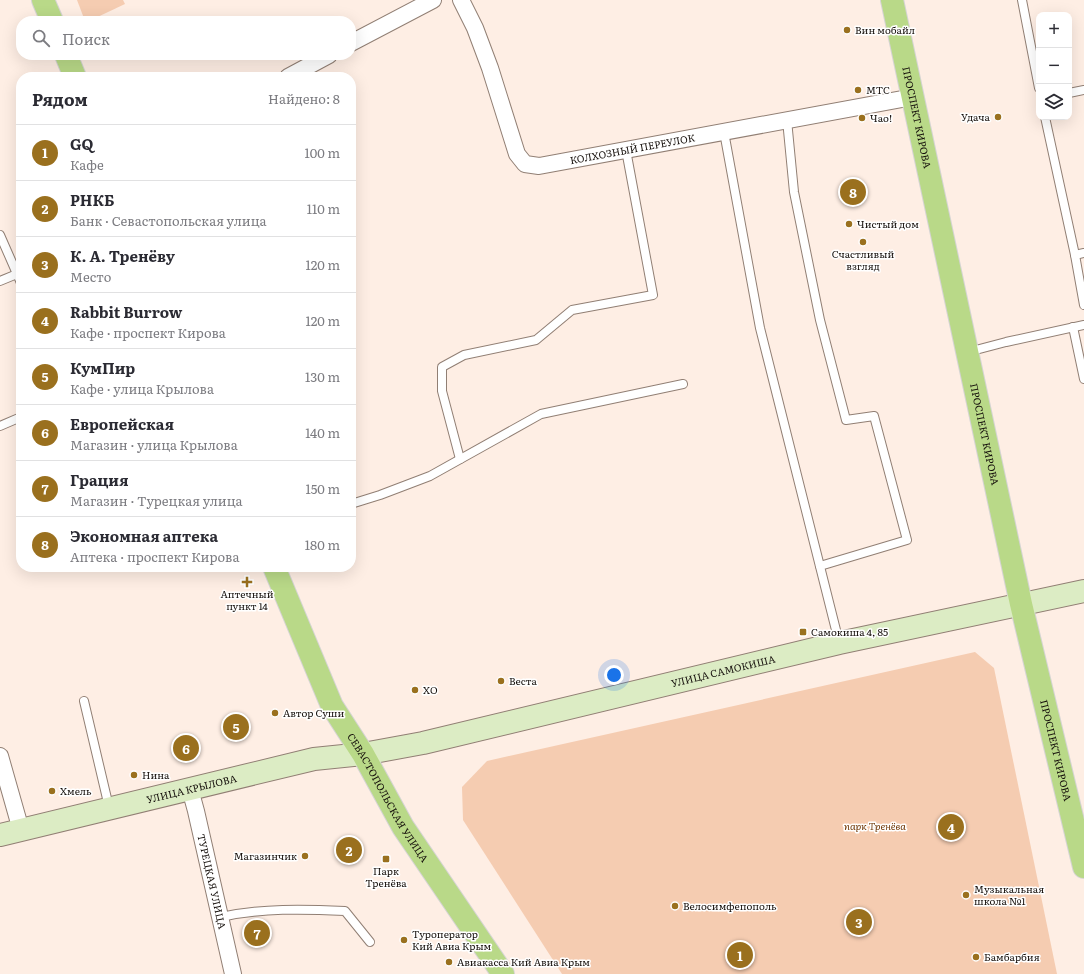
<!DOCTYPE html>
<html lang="ru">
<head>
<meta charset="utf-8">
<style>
	:root { --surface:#fff; --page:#f7f7f7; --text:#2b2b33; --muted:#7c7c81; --line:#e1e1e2; --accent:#9a701e }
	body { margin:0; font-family:Literata,serif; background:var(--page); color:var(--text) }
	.controls { position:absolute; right:12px; top:12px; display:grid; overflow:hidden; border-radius:8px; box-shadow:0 4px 16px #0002 }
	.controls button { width:36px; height:36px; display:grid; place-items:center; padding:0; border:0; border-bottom:1px solid var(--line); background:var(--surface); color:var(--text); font:20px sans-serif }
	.you { position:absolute; left:614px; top:675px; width:14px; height:14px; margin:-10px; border:3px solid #fff; border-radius:50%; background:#1a73e8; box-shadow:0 0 0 6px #1a73e833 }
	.badge { display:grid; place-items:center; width:26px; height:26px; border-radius:50%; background:var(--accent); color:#fff; font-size:13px; font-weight:700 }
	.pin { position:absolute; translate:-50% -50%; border:2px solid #fff; box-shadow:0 1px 4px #0006 }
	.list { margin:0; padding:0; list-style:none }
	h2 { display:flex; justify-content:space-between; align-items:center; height:52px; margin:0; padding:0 16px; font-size:17px }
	h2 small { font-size:13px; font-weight:400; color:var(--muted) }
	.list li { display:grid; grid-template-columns:26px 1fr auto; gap:12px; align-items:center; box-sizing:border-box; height:56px; padding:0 16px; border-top:1px solid var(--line) }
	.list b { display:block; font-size:15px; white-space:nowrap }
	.list p { margin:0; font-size:13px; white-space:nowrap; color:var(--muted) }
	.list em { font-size:13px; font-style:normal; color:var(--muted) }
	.icon { flex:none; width:22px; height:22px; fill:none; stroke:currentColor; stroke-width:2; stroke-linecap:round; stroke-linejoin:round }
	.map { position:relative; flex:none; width:1084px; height:974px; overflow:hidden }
	.search { position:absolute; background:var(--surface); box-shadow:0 4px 16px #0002; left:16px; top:16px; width:340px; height:44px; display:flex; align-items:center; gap:10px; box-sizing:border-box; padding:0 14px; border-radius:16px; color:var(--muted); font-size:15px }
	.panel { position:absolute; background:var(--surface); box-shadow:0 4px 16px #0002; left:16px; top:72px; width:340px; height:500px; border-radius:16px }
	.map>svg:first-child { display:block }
</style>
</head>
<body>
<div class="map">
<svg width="1084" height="974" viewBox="0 0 1084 974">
	<rect width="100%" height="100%" fill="#feeee4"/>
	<g fill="#f5ccb1">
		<path d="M77 0H123L125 4 89 21H85Z"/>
		<path d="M975 652 994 668 1057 974H562L463 820 462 787 487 761Z"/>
	</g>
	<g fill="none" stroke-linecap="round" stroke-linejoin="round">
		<defs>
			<g id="lane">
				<path d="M1022 0 1039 88"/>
				<path d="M1069 93 1084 90"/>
				<path d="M1045 117 1075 255 1084 305"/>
				<path d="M787 120 794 192 820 320 846 420 874 416 907 540 820 566"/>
				<path d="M724 132 760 328 839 642"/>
				<path d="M0 235 21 283"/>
				<path d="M1075 255 1084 253"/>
				<path d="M0 281 17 274"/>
				<path d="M1073 327 1084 379"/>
				<path d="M968 352 1006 342 1084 325"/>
				<path d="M0 426 21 417"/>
				<path d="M460 459 442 391V367L464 355 536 340 572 310 653 295 626 150"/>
				<path d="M351 504 380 495 430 476 541 414 683 384"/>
				<path d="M84 701 109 807"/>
				<path d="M221 917C261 908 304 909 345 911L370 942"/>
			</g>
			<g id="street">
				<path id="s1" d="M461 0 475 28 490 68 517 154 525 164 539 166 913 97"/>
				<path d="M351 43 433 0"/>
				<path d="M288 77 329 55"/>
				<path d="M0 756 21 830"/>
				<path id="s2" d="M190 789 196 811 233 974"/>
			</g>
			<g id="secondary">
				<path id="s3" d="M0 835 314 759 363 754 423 743 839 643 1084 591"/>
			</g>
			<g id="primary">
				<path d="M43 0 52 21"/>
				<path id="s4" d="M892 0 1021 604 1084 867"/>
				<path d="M66 55 75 77"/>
				<path id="s5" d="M274 567 332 706 363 754 403 827 503 974"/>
			</g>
		</defs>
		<use href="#lane" stroke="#917f74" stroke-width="10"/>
		<use href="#street" stroke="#917f74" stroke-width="18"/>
		<use href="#secondary" stroke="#917f74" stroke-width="24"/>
		<use href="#primary" stroke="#d5d4d3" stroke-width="24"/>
		<use href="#lane" stroke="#fff" stroke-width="8"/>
		<use href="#street" stroke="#fff" stroke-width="16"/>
		<use href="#secondary" stroke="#dcecc4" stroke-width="22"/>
		<use href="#primary" stroke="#b9d988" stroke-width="22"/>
	</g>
	<g fill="#9a701e" stroke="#fff" stroke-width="1.5">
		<circle cx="847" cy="30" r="4"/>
		<circle cx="858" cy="90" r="4"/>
		<circle cx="998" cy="117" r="4"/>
		<circle cx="862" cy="118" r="4"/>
		<circle cx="849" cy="224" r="4"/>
		<circle cx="863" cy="242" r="4"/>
		<path d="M245 576h4v4h4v4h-4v4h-4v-4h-4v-4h4z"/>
		<rect x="799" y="628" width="8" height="8" rx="2"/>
		<circle cx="501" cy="681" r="4"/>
		<circle cx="415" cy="690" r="4"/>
		<circle cx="275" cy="713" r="4"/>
		<circle cx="134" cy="775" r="4"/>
		<circle cx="52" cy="791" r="4"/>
		<circle cx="305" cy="856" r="4"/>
		<rect x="382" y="855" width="8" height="8" rx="2"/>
		<circle cx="966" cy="895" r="4"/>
		<circle cx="675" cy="906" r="4"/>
		<circle cx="404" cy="940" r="4"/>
		<circle cx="976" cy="957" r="4"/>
		<circle cx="449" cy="962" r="4"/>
	</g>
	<g text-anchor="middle" stroke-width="3" stroke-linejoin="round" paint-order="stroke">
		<g font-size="10" fill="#150f0b" stroke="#fff" text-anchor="start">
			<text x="855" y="34">Вин мобайл</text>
			<text x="866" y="94">МТС</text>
			<text x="990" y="121" text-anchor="end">Удача</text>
			<text x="870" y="122">Чао!</text>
			<text x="857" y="228">Чистый дом</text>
			<text x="863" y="258" text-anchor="middle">Счастливый<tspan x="863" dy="12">взгляд</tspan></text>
			<text x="247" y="598" text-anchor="middle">Аптечный<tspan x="247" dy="12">пункт 14</tspan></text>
			<text x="811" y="636">Самокиша 4, 85</text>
			<text x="509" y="685">Веста</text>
			<text x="423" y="694">ХО</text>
			<text x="283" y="717">Автор Суши</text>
			<text x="142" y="779">Нина</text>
			<text x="60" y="795">Хмель</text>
			<text x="297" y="860" text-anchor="end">Магазинчик</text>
			<text x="386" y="875" text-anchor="middle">Парк<tspan x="386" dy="12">Тренёва</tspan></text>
			<text x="974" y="893">Музыкальная<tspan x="974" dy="12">школа №1</tspan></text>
			<text x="683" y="910">Велосимфепополь</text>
			<text x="412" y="938">Туроператор<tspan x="412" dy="12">Кий Авиа Крым</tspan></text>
			<text x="984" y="961">Бамбарбия</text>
			<text x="457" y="966">Авиакасса Кий Авиа Крым</text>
		</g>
		<g font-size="10" fill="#150f0b" stroke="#fff">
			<text dy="4" stroke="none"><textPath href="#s4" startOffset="120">ПРОСПЕКТ КИРОВА</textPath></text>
			<text dy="4" stroke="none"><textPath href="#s1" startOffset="286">КОЛХОЗНЫЙ ПЕРЕУЛОК</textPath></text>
			<text dy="4" stroke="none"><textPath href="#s4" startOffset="444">ПРОСПЕКТ КИРОВА</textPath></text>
			<text dy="4" stroke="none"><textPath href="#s3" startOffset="742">УЛИЦА САМОКИША</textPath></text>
			<text dy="4" stroke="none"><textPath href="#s4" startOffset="768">ПРОСПЕКТ КИРОВА</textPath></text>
			<text dy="4" stroke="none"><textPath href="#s3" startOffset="197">УЛИЦА КРЫЛОВА</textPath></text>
			<text dy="4" stroke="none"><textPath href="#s5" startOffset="258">СЕВАСТОПОЛЬСКАЯ УЛИЦА</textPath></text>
			<text dy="4" stroke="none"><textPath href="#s2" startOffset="95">ТУРЕЦКАЯ УЛИЦА</textPath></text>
		</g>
		<g font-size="10" font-style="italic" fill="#723b0b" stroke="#fff">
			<text x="875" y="830">парк Тренёва</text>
		</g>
	</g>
</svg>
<div class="controls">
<button>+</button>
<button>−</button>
<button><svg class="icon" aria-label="layers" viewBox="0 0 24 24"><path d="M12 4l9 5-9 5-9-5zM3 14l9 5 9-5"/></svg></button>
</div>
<div class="you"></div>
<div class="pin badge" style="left:740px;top:955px">1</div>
<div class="pin badge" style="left:349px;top:850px">2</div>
<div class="pin badge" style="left:859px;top:922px">3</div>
<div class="pin badge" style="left:951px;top:827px">4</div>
<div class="pin badge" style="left:236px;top:727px">5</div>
<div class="pin badge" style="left:186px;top:748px">6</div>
<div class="pin badge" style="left:257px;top:933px">7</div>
<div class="pin badge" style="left:853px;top:192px">8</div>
<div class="search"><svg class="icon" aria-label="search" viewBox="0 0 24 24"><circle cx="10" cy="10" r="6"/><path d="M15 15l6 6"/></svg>Поиск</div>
<section class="panel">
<h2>Рядом<small>Найдено: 8</small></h2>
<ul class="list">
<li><span class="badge">1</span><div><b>GQ</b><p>Кафе</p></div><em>100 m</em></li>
<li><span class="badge">2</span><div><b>РНКБ</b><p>Банк · Севастопольская улица</p></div><em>110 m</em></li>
<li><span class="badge">3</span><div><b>К. А. Тренёву</b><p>Место</p></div><em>120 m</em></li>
<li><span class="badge">4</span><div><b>Rabbit Burrow</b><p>Кафе · проспект Кирова</p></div><em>120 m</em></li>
<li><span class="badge">5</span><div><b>КумПир</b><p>Кафе · улица Крылова</p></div><em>130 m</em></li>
<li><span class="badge">6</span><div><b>Европейская</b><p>Магазин · улица Крылова</p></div><em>140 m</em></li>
<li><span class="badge">7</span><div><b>Грация</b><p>Магазин · Турецкая улица</p></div><em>150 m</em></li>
<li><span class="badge">8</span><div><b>Экономная аптека</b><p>Аптека · проспект Кирова</p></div><em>180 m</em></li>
</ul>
</section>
</div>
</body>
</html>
